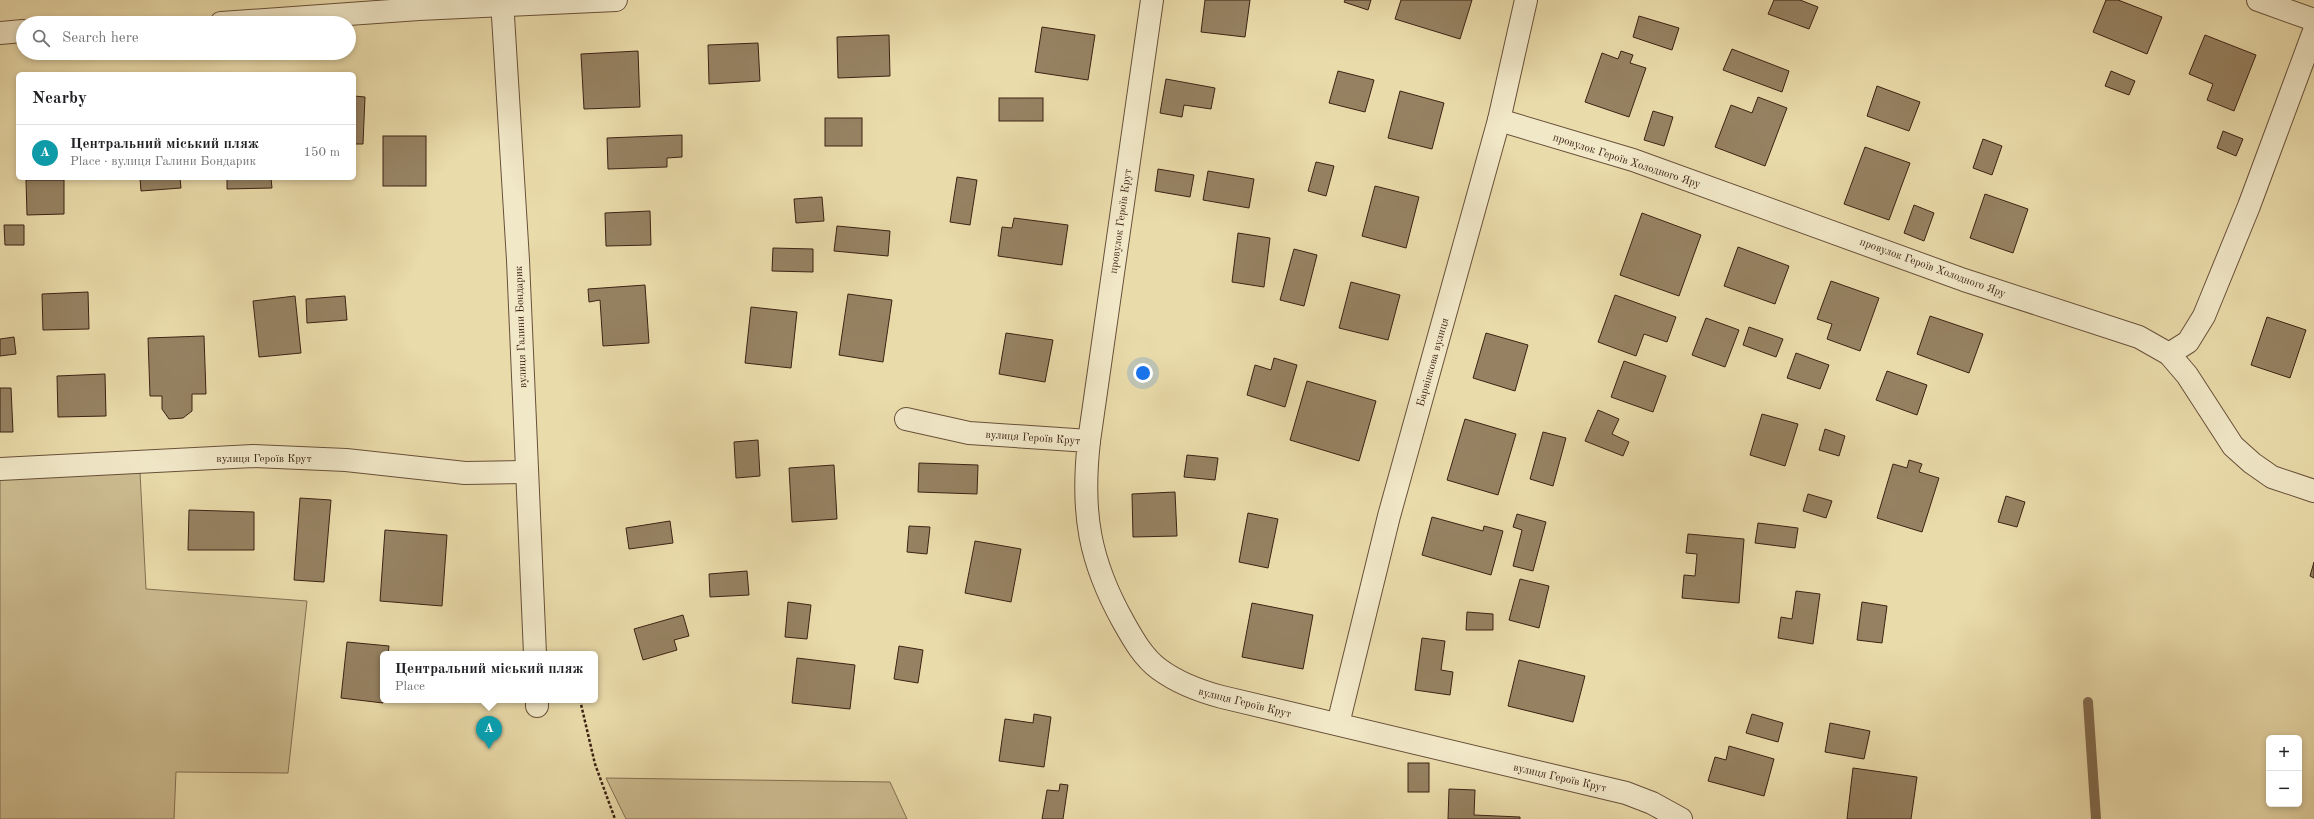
<!DOCTYPE html>
<html lang="en">
<head>
<meta charset="utf-8">
<style>
	:root { --surface:#fff; --page:#f6f6f6; --text:#202124; --muted:#757577; --line:#e0e0e0; --accent:#8f2418 }
	body { margin:0; font-family:"Old Standard TT",serif; background:var(--page); color:var(--text) }
	.controls { position:absolute; right:12px; bottom:12px; display:grid; overflow:hidden; border-radius:6px; box-shadow:0 2px 6px #0003 }
	.controls button { width:36px; height:36px; display:grid; place-items:center; padding:0; border:0; border-bottom:1px solid var(--line); background:var(--surface); color:var(--text); font:20px sans-serif }
	.you { position:absolute; left:1143px; top:373px; width:14px; height:14px; margin:-10px; border:3px solid #fff; border-radius:50%; background:#1a73e8; box-shadow:0 0 0 6px #1a73e833 }
	.badge { display:grid; place-items:center; width:26px; height:26px; border-radius:50%; background:var(--accent); color:#fff; font-size:13px; font-weight:700 }
	.pin { position:absolute; translate:-50% -33px; filter:drop-shadow(0 1px 2px #0008) }
	.pin::after { content:''; position:absolute; top:21px; width:14px; height:12px; background:inherit; clip-path:polygon(0 0,100% 0,50% 100%) }
	.popup { position:absolute; left:380px; top:651px; width:218px; height:52px; box-sizing:border-box; display:grid; place-content:center; border-radius:6px; background:var(--surface); filter:drop-shadow(0 1px 3px #0005); font-size:13px; white-space:nowrap; color:var(--muted) }
	.popup b { font-size:15px; color:var(--text) }
	.popup::after { content:''; position:absolute; left:50%; top:100%; margin-left:-8px; border:8px solid transparent; border-top-color:var(--surface) }
	.list { margin:0; padding:0; list-style:none }
	h2 { display:flex; justify-content:space-between; align-items:center; height:52px; margin:0; padding:0 16px; font-size:17px }
	h2 small { font-size:13px; font-weight:400; color:var(--muted) }
	.list li { display:grid; grid-template-columns:26px 1fr auto; gap:12px; align-items:center; box-sizing:border-box; height:56px; padding:0 16px; border-top:1px solid var(--line) }
	.list b { display:block; font-size:15px; white-space:nowrap }
	.list p { margin:0; font-size:13px; white-space:nowrap; color:var(--muted) }
	.list em { font-size:13px; font-style:normal; color:var(--muted) }
	.icon { flex:none; width:22px; height:22px; fill:none; stroke:currentColor; stroke-width:2; stroke-linecap:round; stroke-linejoin:round }
	.map { position:relative; flex:none; width:2314px; height:819px; overflow:hidden }
	.search { position:absolute; background:var(--surface); box-shadow:0 2px 6px #0003; left:16px; top:16px; width:340px; height:44px; display:flex; align-items:center; gap:10px; box-sizing:border-box; padding:0 14px; border-radius:22px; color:var(--muted); font-size:15px }
	.panel { position:absolute; background:var(--surface); box-shadow:0 2px 6px #0003; left:16px; top:72px; width:340px; height:108px; border-radius:6px }
	.map>svg:first-child { display:block }
</style>
</head>
<body>
<div class="map">
<svg width="2314" height="819" viewBox="0 0 2314 819">
	<rect width="100%" height="100%" fill="#eadbaa"/>
	<filter id="stains"><feTurbulence type="fractalNoise" baseFrequency=".005" numOctaves="4"/><feColorMatrix values="0 0 0 0 .2 0 0 0 0 .09 0 0 0 0 .02 0 0 0 .5 -.17"/></filter>
	<radialGradient id="worn" r=".72"><stop offset=".6" stop-color="#630" stop-opacity="0"/><stop offset="1" stop-color="#630" stop-opacity=".3"/></radialGradient>
	<g fill="#ccbc90" stroke="#846f52">
		<path d="M140 472 146 589 307 601 288 773 176 772 174 819H0V475Z"/>
		<path d="M606 778 890 782 907 819H626Z"/>
	</g>
	<g fill="none" stroke-linecap="round" stroke-linejoin="round">
		<path stroke="#816b4f" stroke-width="10" d="M2088 702 2096 819"/>
	</g>
	<g fill="#968262" stroke="#3c2213">
		<path d="M1205 0H1250L1245 37 1201 32Z"/>
		<path d="M1345 0H1371L1368 10 1344 2Z"/>
		<path d="M1401 0H1472L1460 39 1395 19Z"/>
		<path d="M1774 0H1800L1818 7 1809 29 1768 14Z"/>
		<path d="M2106 0H2118L2162 17 2147 54 2093 32Z"/>
		<path d="M1639 16 1679 28 1672 50 1633 37Z"/>
		<path d="M1042 27 1095 35 1088 80 1035 72Z"/>
		<path d="M889 35 890 76 838 78 837 37Z"/>
		<path d="M2205 35 2256 55 2234 111 2207 100 2213 84 2189 74Z"/>
		<path d="M758 43 760 81 709 84 708 45Z"/>
		<path d="M1732 49 1789 71 1782 92 1723 70Z"/>
		<path d="M638 51 640 107 584 109 581 54Z"/>
		<path d="M1621 51 1633 55 1630 63 1646 68 1629 117 1585 102 1602 53 1618 59Z"/>
		<path d="M1338 71 1374 80 1365 112 1329 103Z"/>
		<path d="M2111 71 2135 81 2129 95 2105 86Z"/>
		<path d="M1166 79 1215 88 1211 109 1184 105 1182 117 1160 113Z"/>
		<path d="M1877 86 1920 102 1909 131 1867 116Z"/>
		<path d="M1400 91 1444 103 1432 149 1388 138Z"/>
		<path d="M354 96 365 97 363 144H354Z"/>
		<path d="M1758 97 1787 108 1765 166 1715 147 1731 105 1752 113Z"/>
		<rect x="999" y="98" width="44" height="23"/>
		<path d="M1653 111 1673 117 1664 146 1644 140Z"/>
		<rect x="825" y="118" width="37" height="28"/>
		<path d="M2223 131 2243 139 2236 156 2217 148Z"/>
		<path d="M682 135V157L667 158V167L608 169 607 138Z"/>
		<rect x="383" y="136" width="43" height="50"/>
		<path d="M1983 139 2002 146 1992 175 1973 168Z"/>
		<path d="M1865 147 1910 163 1889 220 1844 204Z"/>
		<path d="M1316 162 1334 166 1326 196 1308 191Z"/>
		<path d="M1158 169 1194 175 1190 197 1155 191Z"/>
		<path d="M1208 171 1254 179 1249 208 1203 200Z"/>
		<path d="M957 177 977 180 970 225 950 222Z"/>
		<path d="M140 178H180L181 188 141 191Z"/>
		<path d="M227 178H271L272 188 227 189Z"/>
		<path d="M26 180H64V214L27 215Z"/>
		<path d="M1375 186 1419 197 1406 248 1362 236Z"/>
		<path d="M1985 194 2028 209 2013 253 1970 238Z"/>
		<path d="M822 197 824 221 796 223 794 199Z"/>
		<path d="M1914 205 1934 213 1924 241 1904 233Z"/>
		<path d="M650 211 651 245 606 246 605 213Z"/>
		<path d="M1642 213 1701 235 1679 296 1620 275Z"/>
		<path d="M1014 218 1068 225 1062 265 998 256 1002 227 1012 228Z"/>
		<path d="M4 225H24V245H5Z"/>
		<path d="M837 226 890 231 888 256 834 251Z"/>
		<path d="M1238 233 1270 238 1264 287 1232 282Z"/>
		<path d="M1738 247 1789 266 1775 304 1724 286Z"/>
		<path d="M773 248 813 249V272L772 271Z"/>
		<path d="M1294 249 1317 255 1304 306 1280 300Z"/>
		<path d="M1831 281 1879 298 1860 351 1827 339 1832 324 1817 319Z"/>
		<path d="M1351 282 1400 295 1388 340 1339 328Z"/>
		<path d="M645 285 649 343 603 346 600 300 589 302 588 289Z"/>
		<path d="M88 292 89 329 43 330 42 294Z"/>
		<path d="M848 294 892 300 883 362 839 355Z"/>
		<path d="M1615 295 1676 317 1667 342 1644 334 1636 356 1598 342Z"/>
		<path d="M295 296 301 353 259 357 253 301Z"/>
		<path d="M345 296 347 320 307 323 306 299Z"/>
		<path d="M751 307 797 312 791 368 745 363Z"/>
		<path d="M1930 316 1983 334 1969 373 1917 354Z"/>
		<path d="M2267 317 2306 330 2290 378 2251 365Z"/>
		<path d="M1706 318 1739 330 1725 367 1692 355Z"/>
		<path d="M1749 327 1783 339 1776 357 1743 345Z"/>
		<path d="M1006 333 1053 340 1045 382 999 374Z"/>
		<path d="M1486 333 1528 345 1515 391 1473 378Z"/>
		<path d="M204 336 206 394H192V411L183 418 169 419 162 409V396H150L148 338Z"/>
		<path d="M14 337 16 354 0 356V339Z"/>
		<path d="M1796 353 1829 365 1820 389 1787 378Z"/>
		<path d="M1274 358 1297 365 1285 407 1247 395 1255 365 1271 370Z"/>
		<path d="M1624 361 1666 376 1653 412 1611 397Z"/>
		<path d="M1887 371 1927 385 1917 415 1876 400Z"/>
		<path d="M105 374 106 416 58 417 57 376Z"/>
		<path d="M1307 381 1376 401 1359 461 1290 440Z"/>
		<path d="M0 388H11L13 432H0Z"/>
		<path d="M1598 410 1619 419 1612 434 1629 442 1623 456 1585 441Z"/>
		<path d="M1762 414 1798 424 1785 466 1750 455Z"/>
		<path d="M1465 419 1516 434 1498 495 1447 480Z"/>
		<path d="M1825 429 1845 436 1839 456 1819 450Z"/>
		<path d="M1543 432 1566 438 1553 486 1530 479Z"/>
		<path d="M758 440 760 476 736 478 734 442Z"/>
		<path d="M1187 455 1218 458 1215 480 1184 477Z"/>
		<path d="M1909 460 1922 464 1919 472 1939 478 1922 532 1877 518 1893 464 1907 468Z"/>
		<path d="M919 463 978 465 977 494 918 492Z"/>
		<path d="M834 465 837 519 792 522 789 468Z"/>
		<path d="M1175 492 1177 536 1133 537 1132 494Z"/>
		<path d="M1808 494 1832 501 1826 518 1803 511Z"/>
		<path d="M2006 496 2025 502 2017 527 1998 522Z"/>
		<path d="M300 498 331 500 324 582 294 580Z"/>
		<path d="M189 510 254 512V550H188Z"/>
		<path d="M1248 513 1278 519 1268 568 1239 562Z"/>
		<path d="M1517 514 1546 522 1533 571 1513 566 1522 530 1513 527Z"/>
		<path d="M1432 517 1483 531 1484 526 1503 531 1491 575 1422 555Z"/>
		<path d="M670 521 673 543 629 549 626 528Z"/>
		<path d="M1758 523 1798 528 1795 548 1755 543Z"/>
		<path d="M909 526 930 527 927 554 907 552Z"/>
		<path d="M385 530 447 535 442 606 380 601Z"/>
		<path d="M1688 534 1744 539 1739 603 1682 598 1684 575 1695 576 1697 554 1686 553Z"/>
		<path d="M975 541 1021 549 1011 602 965 593Z"/>
		<path d="M2314 562V578L2310 576Z"/>
		<path d="M747 571 749 595 710 597 709 574Z"/>
		<path d="M1520 579 1549 586 1539 628 1509 620Z"/>
		<path d="M1796 591 1820 594 1813 644 1778 638 1781 617 1792 619Z"/>
		<path d="M788 602 811 605 807 639 785 637Z"/>
		<path d="M1862 602 1887 606 1882 643 1857 640Z"/>
		<path d="M1252 603 1313 615 1303 669 1242 657Z"/>
		<path d="M1467 612 1493 614V630H1466Z"/>
		<path d="M683 615 689 636 674 640 677 650 643 660 634 629Z"/>
		<path d="M1422 638 1445 641 1441 670 1453 672 1450 695 1415 690Z"/>
		<path d="M347 642 389 646 388 654H383V703L341 698Z"/>
		<path d="M899 646 923 650 918 683 894 679Z"/>
		<path d="M797 658 855 665 850 709 792 703Z"/>
		<path d="M1519 660 1585 676 1573 722 1508 706Z"/>
		<path d="M1034 714 1051 717 1044 767 999 761 1005 719 1033 723Z"/>
		<path d="M1752 714 1783 723 1778 742 1746 733Z"/>
		<path d="M1830 723 1870 731 1864 759 1825 752Z"/>
		<path d="M1729 746 1774 759 1764 796 1708 781 1715 757 1726 760Z"/>
		<rect x="1408" y="763" width="21" height="29"/>
		<path d="M1853 768 1917 777 1911 819H1847Z"/>
		<path d="M1060 784 1068 785 1063 819H1042L1047 790 1059 791Z"/>
		<path d="M1449 789 1475 790 1474 815 1520 817V819H1448Z"/>
	</g>
	<g fill="none" stroke-linecap="round" stroke-linejoin="round">
		<defs>
			<g id="minor">
				<path d="M502 0 518 260 535 654"/>
				<path d="M2258 0 2314 20"/>
				<path d="M221 23 419 9 616 0"/>
				<path d="M0 33 23 31"/>
				<path d="M1499 120 1633 160 1964 280 2139 337 2169 354 2187 375 2233 446 2252 463 2272 477 2314 491"/>
				<path d="M2169 354 2188 342 2204 316 2249 206 2314 31"/>
				<path d="M906 419 969 433 1089 441C1081 512 1089 561 1124 623 1133 639 1143 657 1159 669 1178 683 1199 691 1222 697L1626 793 1652 803 1681 819"/>
				<path d="M1089 441 1152 0"/>
				<path d="M0 469 253 456 346 460 465 473 527 472"/>
				<path d="M537 700V706"/>
				<path d="M1338 724 1389 516 1499 120 1526 0"/>
			</g>
		</defs>
		<use href="#minor" stroke="#685039" stroke-width="24"/>
		<path stroke="#3c2213" stroke-width="2.5" stroke-dasharray="3 2" stroke-linecap="butt" d="M580 700 595 764 615 819"/>
		<use href="#minor" stroke="#f1e8c8" stroke-width="22"/>
	</g>
	<g text-anchor="middle" stroke-width="3" stroke-linejoin="round" paint-order="stroke">
		<g font-size="11" fill="#3c2213" stroke="#f1e8c8">
			<text transform="translate(1627 160) rotate(18)" y="4">провулок Героїв Холодного Яру</text>
			<text transform="translate(1120 221) rotate(-82)" y="4">провулок Героїв Крут</text>
			<text transform="translate(1933 267) rotate(20)" y="4">провулок Героїв Холодного Яру</text>
			<text transform="translate(520 327) rotate(-92)" y="4">вулиця Галини Бондарик</text>
			<text transform="translate(1432 362) rotate(-74)" y="4">Барвінкова вулиця</text>
			<text transform="translate(1033 437) rotate(4)" y="4">вулиця Героїв Крут</text>
			<text x="264" y="462">вулиця Героїв Крут</text>
			<text transform="translate(1245 702) rotate(14)" y="4">вулиця Героїв Крут</text>
			<text transform="translate(1560 777) rotate(13)" y="4">вулиця Героїв Крут</text>
		</g>
	</g>
	<rect width="100%" height="100%" filter="url(#stains)"/>
	<rect width="100%" height="100%" fill="url(#worn)"/>
</svg>
<div class="controls">
<button>+</button>
<button>−</button>
</div>
<div class="you"></div>
<div class="pin badge" style="left:489px;top:749px;background:#0f9aa8">A</div>
<div class="popup"><b>Центральний міський пляж</b>Place</div>
<div class="search"><svg class="icon" aria-label="search" viewBox="0 0 24 24"><circle cx="10" cy="10" r="6"/><path d="M15 15l6 6"/></svg>Search here</div>
<section class="panel">
<h2>Nearby<small></small></h2>
<ul class="list">
<li><span class="badge" style="background:#0f9aa8">A</span><div><b>Центральний міський пляж</b><p>Place · вулиця Галини Бондарик</p></div><em>150 m</em></li>
</ul>
</section>
</div>
</body>
</html>
